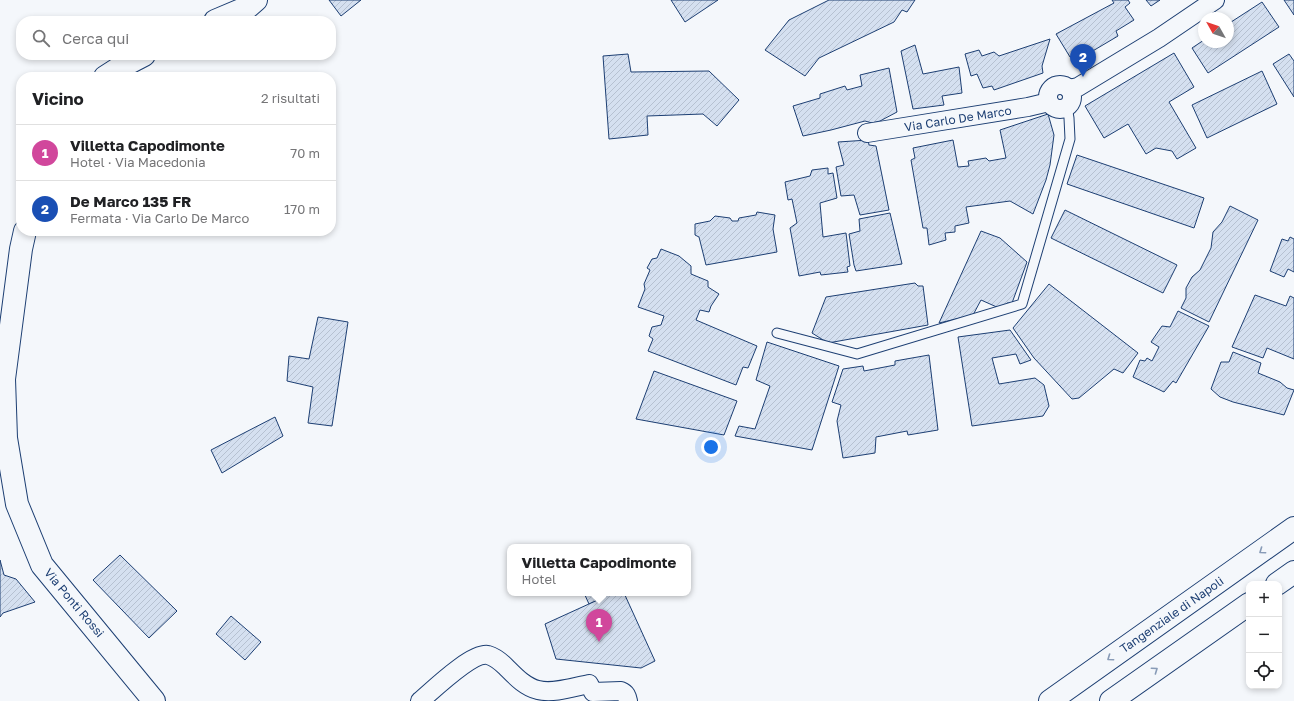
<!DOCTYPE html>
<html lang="it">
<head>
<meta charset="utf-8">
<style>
	:root { --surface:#fff; --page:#f6f6f6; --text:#202124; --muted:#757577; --line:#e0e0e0; --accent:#c62828 }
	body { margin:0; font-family:"Golos Text",sans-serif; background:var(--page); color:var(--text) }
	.controls { position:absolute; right:12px; bottom:12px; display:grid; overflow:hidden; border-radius:8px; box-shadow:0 2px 6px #0003 }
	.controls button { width:36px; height:36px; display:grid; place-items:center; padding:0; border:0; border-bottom:1px solid var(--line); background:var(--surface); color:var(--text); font:20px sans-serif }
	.compass { position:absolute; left:1198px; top:12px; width:36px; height:36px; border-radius:50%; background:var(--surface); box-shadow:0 2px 6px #0003; rotate:310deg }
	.you { position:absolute; left:711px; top:447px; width:14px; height:14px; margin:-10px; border:3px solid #fff; border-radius:50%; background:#1a73e8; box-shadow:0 0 0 6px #1a73e833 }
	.badge { display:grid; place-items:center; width:26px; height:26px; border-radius:50%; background:var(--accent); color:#fff; font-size:13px; font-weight:700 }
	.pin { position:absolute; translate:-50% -33px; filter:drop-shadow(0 1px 2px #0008) }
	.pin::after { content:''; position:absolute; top:21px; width:14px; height:12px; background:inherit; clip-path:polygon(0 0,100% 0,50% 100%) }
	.popup { position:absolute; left:507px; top:544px; width:184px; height:52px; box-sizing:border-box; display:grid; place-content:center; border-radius:8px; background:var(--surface); filter:drop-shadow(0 1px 3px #0005); font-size:13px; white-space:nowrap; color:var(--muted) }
	.popup b { font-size:15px; color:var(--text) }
	.popup::after { content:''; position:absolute; left:50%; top:100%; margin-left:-8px; border:8px solid transparent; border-top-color:var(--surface) }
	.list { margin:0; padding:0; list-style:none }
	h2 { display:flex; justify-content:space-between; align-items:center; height:52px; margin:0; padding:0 16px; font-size:17px }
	h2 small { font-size:13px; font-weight:400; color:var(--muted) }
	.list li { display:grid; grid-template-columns:26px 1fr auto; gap:12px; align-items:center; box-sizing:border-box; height:56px; padding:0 16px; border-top:1px solid var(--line) }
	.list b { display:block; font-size:15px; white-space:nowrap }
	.list p { margin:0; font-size:13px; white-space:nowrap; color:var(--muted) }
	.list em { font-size:13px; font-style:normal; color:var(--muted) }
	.icon { flex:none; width:22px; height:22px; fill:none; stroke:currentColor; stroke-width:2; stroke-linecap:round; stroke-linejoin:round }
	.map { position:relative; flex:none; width:1294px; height:701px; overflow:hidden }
	.search { position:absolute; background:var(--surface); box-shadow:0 2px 6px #0003; left:16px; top:16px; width:320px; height:44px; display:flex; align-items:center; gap:10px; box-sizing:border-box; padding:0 14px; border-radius:16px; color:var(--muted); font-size:15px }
	.panel { position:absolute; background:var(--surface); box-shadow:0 2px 6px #0003; left:16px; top:72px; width:320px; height:164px; border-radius:16px }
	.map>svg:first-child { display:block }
</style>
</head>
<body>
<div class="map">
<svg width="1294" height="701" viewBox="0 0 1294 701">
	<defs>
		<pattern id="building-hatch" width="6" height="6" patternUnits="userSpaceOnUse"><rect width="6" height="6" fill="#d5e0f0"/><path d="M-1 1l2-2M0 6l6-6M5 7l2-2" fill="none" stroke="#b6c1d1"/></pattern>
	</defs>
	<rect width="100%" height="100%" fill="#f4f7fb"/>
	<g fill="url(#building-hatch)" stroke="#1d3f73">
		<path d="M329 0H361L341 16Z"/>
		<path d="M671 0H718L685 22Z"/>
		<path d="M829 0H915L907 12 902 10 894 22 819 58 805 76 765 50 789 20Z"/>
		<path d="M1112 0H1128L1130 3 1125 7 1134 20 1116 31 1118 36 1091 52 1090 47 1070 57 1056 34 1114 3Z"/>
		<path d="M1146 0H1160L1151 6Z"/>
		<path d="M1284 0H1294V15Z"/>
		<path d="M1262 2 1279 27 1208 73 1192 48 1204 40V42H1228V24Z"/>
		<path d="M1050 39 1042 66 1043 73 994 90 992 86 983 88 977 74 971 76 965 54 979 50 982 56 994 52 999 56Z"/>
		<path d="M915 45 923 74 959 67 962 93 942 96 944 105 913 109 901 51Z"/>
		<path d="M1174 53 1194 87 1169 102 1196 148 1177 159 1172 151 1156 148 1146 154 1128 124 1104 138 1085 106Z"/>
		<path d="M628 54 631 72 709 71 739 100 717 126 703 114 647 116 648 135 609 139 603 56Z"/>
		<path d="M1289 54 1294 61V97L1273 64Z"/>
		<path d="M889 68 897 112 880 121 872 123 865 121 831 130 803 136 793 106 820 98V94L845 86 847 90 862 86 860 75Z"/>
		<path d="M1262 71 1277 104 1207 138 1192 105Z"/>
		<path d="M1048 114 1054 135 1050 165 1046 180 1033 214 1010 201 966 207 969 223 955 226V232L945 233 946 240 929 245 927 228H923L911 160 915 158 913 148 953 140 958 167 969 166 968 161 986 158 989 161 1006 158 1000 130Z"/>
		<path d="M868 140 869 145 876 146 889 210 860 215 854 195 841 196 836 167 844 165 838 142Z"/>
		<path d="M1077 155 1204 198 1194 228 1067 184Z"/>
		<path d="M828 168V174L833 173 837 198 820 203 823 237 846 233 850 266 847 267 848 272 821 275 820 272 799 276 790 228 797 223 792 199 788 200 785 182 810 176 812 170Z"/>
		<path d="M1230 206 1258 220 1209 322 1181 308 1186 298V288L1192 277 1200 270 1211 248 1213 232 1222 222Z"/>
		<path d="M1065 210 1177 265 1163 293 1051 238Z"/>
		<path d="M757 212 775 215 773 229 777 252 706 265 699 237 695 235V224L710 221 715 216 730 218 732 221H738L739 218 756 215Z"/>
		<path d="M890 213 902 264 856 271 854 265 849 234 860 231 859 219Z"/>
		<path d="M981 231 1000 238 1027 262 1012 303H1007L1004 307 999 308 981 300 973 315 939 323Z"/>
		<path d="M1290 237 1294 239V272L1288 269 1284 277 1270 271 1282 239 1288 241Z"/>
		<path d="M661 249 679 256 691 266V274L708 281V287L719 294 711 306 709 312 700 310 696 320 757 346 748 368 743 367 736 385 648 351 653 339 649 336 652 327 661 325 664 316 638 307 645 289 644 284 650 270 647 268 652 259 657 258Z"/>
		<path d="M915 283 918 286H923L928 325 828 343 812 333 826 297Z"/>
		<path d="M1049 284 1138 353 1123 373 1114 369 1079 398 1072 399 1034 358 1013 328Z"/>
		<path d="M1255 295 1286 306 1290 296 1294 298V359L1267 348 1263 358 1232 347Z"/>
		<path d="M1178 311 1209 326 1176 383 1173 381 1164 392 1133 377 1140 360 1145 361 1147 358 1152 361 1159 347 1151 342 1162 326 1170 327Z"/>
		<path d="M318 317 348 322 332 426 308 423 313 387 287 381 289 356 309 359Z"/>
		<path d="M1010 330 1031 360 1020 364 1016 354 992 358 999 384 1035 378 1044 385 1049 406 1043 416 972 426 958 337Z"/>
		<path d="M767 342 839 366 812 450 735 436 739 426 755 429 770 386 756 380Z"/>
		<path d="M1233 352 1261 363 1258 373 1280 382 1287 388 1294 390 1284 415 1233 402 1220 397 1211 389 1221 362H1229Z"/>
		<path d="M929 355 938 430 908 435 907 431 876 437 875 453 843 458 837 421 841 405 832 402 843 369 863 366 864 371 895 365V361Z"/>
		<path d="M654 371 737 401 724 435 636 419Z"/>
		<path d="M275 417 283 436 222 473 211 450Z"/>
		<path d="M120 555 177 611 149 638 93 580Z"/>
		<path d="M0 560 4 575 16 579 35 602 3 613 0 617Z"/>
		<path d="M584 593H604L606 597 589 604Z"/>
		<path d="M613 593H624L655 661 641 668 556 659 545 624Z"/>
		<path d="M231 616 261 642 245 660 216 634Z"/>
	</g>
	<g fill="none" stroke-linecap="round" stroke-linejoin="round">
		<defs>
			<path id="service" d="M777 333 857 354 1022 304 1070 139 1069 118 1067 107"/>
			<g id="minor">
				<circle cx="1060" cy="97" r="12"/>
				<path d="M1069 89 1078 87 1159 38 1215 0"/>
				<path d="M867 133 1028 107 1049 102"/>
				<path d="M420 701C433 690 472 652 488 655 495 657 501 662 506 667 515 676 525 687 538 690 553 694 574 687 589 684L593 692 621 691C626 693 627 696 628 701"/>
			</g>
			<g id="tertiary">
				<path d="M215 21 248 7 256 0"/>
				<path d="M105 77 119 68 144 55"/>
				<path d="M25 231 21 249 4 379 6 438 17 504 42 565 154 701"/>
			</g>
			<g id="motorway">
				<path d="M1277 584 1294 572"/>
				<path d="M1050 701 1294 528"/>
				<path d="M1111 701 1249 604"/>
			</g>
		</defs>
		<use href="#service" stroke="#1d3f73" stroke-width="11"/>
		<use href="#minor" stroke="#1d3f73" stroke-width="20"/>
		<use href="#tertiary" stroke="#1d3f73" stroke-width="24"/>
		<use href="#motorway" stroke="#1d3f73" stroke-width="24"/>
		<use href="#service" stroke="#f4f7fb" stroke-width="9"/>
		<use href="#minor" stroke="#f4f7fb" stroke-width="18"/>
		<use href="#tertiary" stroke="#f4f7fb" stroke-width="22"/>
		<use href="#motorway" stroke="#f4f7fb" stroke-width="22"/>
	</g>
	<defs><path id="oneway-chevron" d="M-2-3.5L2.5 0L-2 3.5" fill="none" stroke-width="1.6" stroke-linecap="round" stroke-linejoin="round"/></defs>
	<g stroke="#889bb7">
		<use href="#oneway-chevron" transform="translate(1262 551) rotate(145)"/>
		<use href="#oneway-chevron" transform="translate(1110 658) rotate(145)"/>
		<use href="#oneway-chevron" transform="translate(1155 670) rotate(-35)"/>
	</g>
	<g text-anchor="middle" stroke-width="3" stroke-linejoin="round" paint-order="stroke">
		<g font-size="12" fill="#1d3f73" stroke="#f4f7fb">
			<text transform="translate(958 119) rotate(-9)" y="4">Via Carlo De Marco</text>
			<text transform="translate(74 603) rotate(50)" y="4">Via Ponti Rossi</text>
			<text transform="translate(1172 615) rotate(-35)" y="4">Tangenziale di Napoli</text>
		</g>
	</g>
</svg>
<div class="controls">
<button>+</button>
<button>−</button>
<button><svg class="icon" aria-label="locate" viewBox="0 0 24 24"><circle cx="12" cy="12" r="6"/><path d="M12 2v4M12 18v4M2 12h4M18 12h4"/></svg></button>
</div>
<svg class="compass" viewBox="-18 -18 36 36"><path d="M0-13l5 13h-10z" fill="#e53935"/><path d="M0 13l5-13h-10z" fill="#757577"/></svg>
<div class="you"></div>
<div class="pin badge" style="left:599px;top:642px;background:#d1479c">1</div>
<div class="popup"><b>Villetta Capodimonte</b>Hotel</div>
<div class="pin badge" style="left:1083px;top:77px;background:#1a4fb4">2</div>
<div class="search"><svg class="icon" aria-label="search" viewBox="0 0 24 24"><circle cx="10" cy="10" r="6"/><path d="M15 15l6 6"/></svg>Cerca qui</div>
<section class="panel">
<h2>Vicino<small>2 risultati</small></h2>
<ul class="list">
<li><span class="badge" style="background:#d1479c">1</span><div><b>Villetta Capodimonte</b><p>Hotel · Via Macedonia</p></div><em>70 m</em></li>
<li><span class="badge" style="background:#1a4fb4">2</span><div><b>De Marco 135 FR</b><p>Fermata · Via Carlo De Marco</p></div><em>170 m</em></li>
</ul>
</section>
</div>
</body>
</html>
